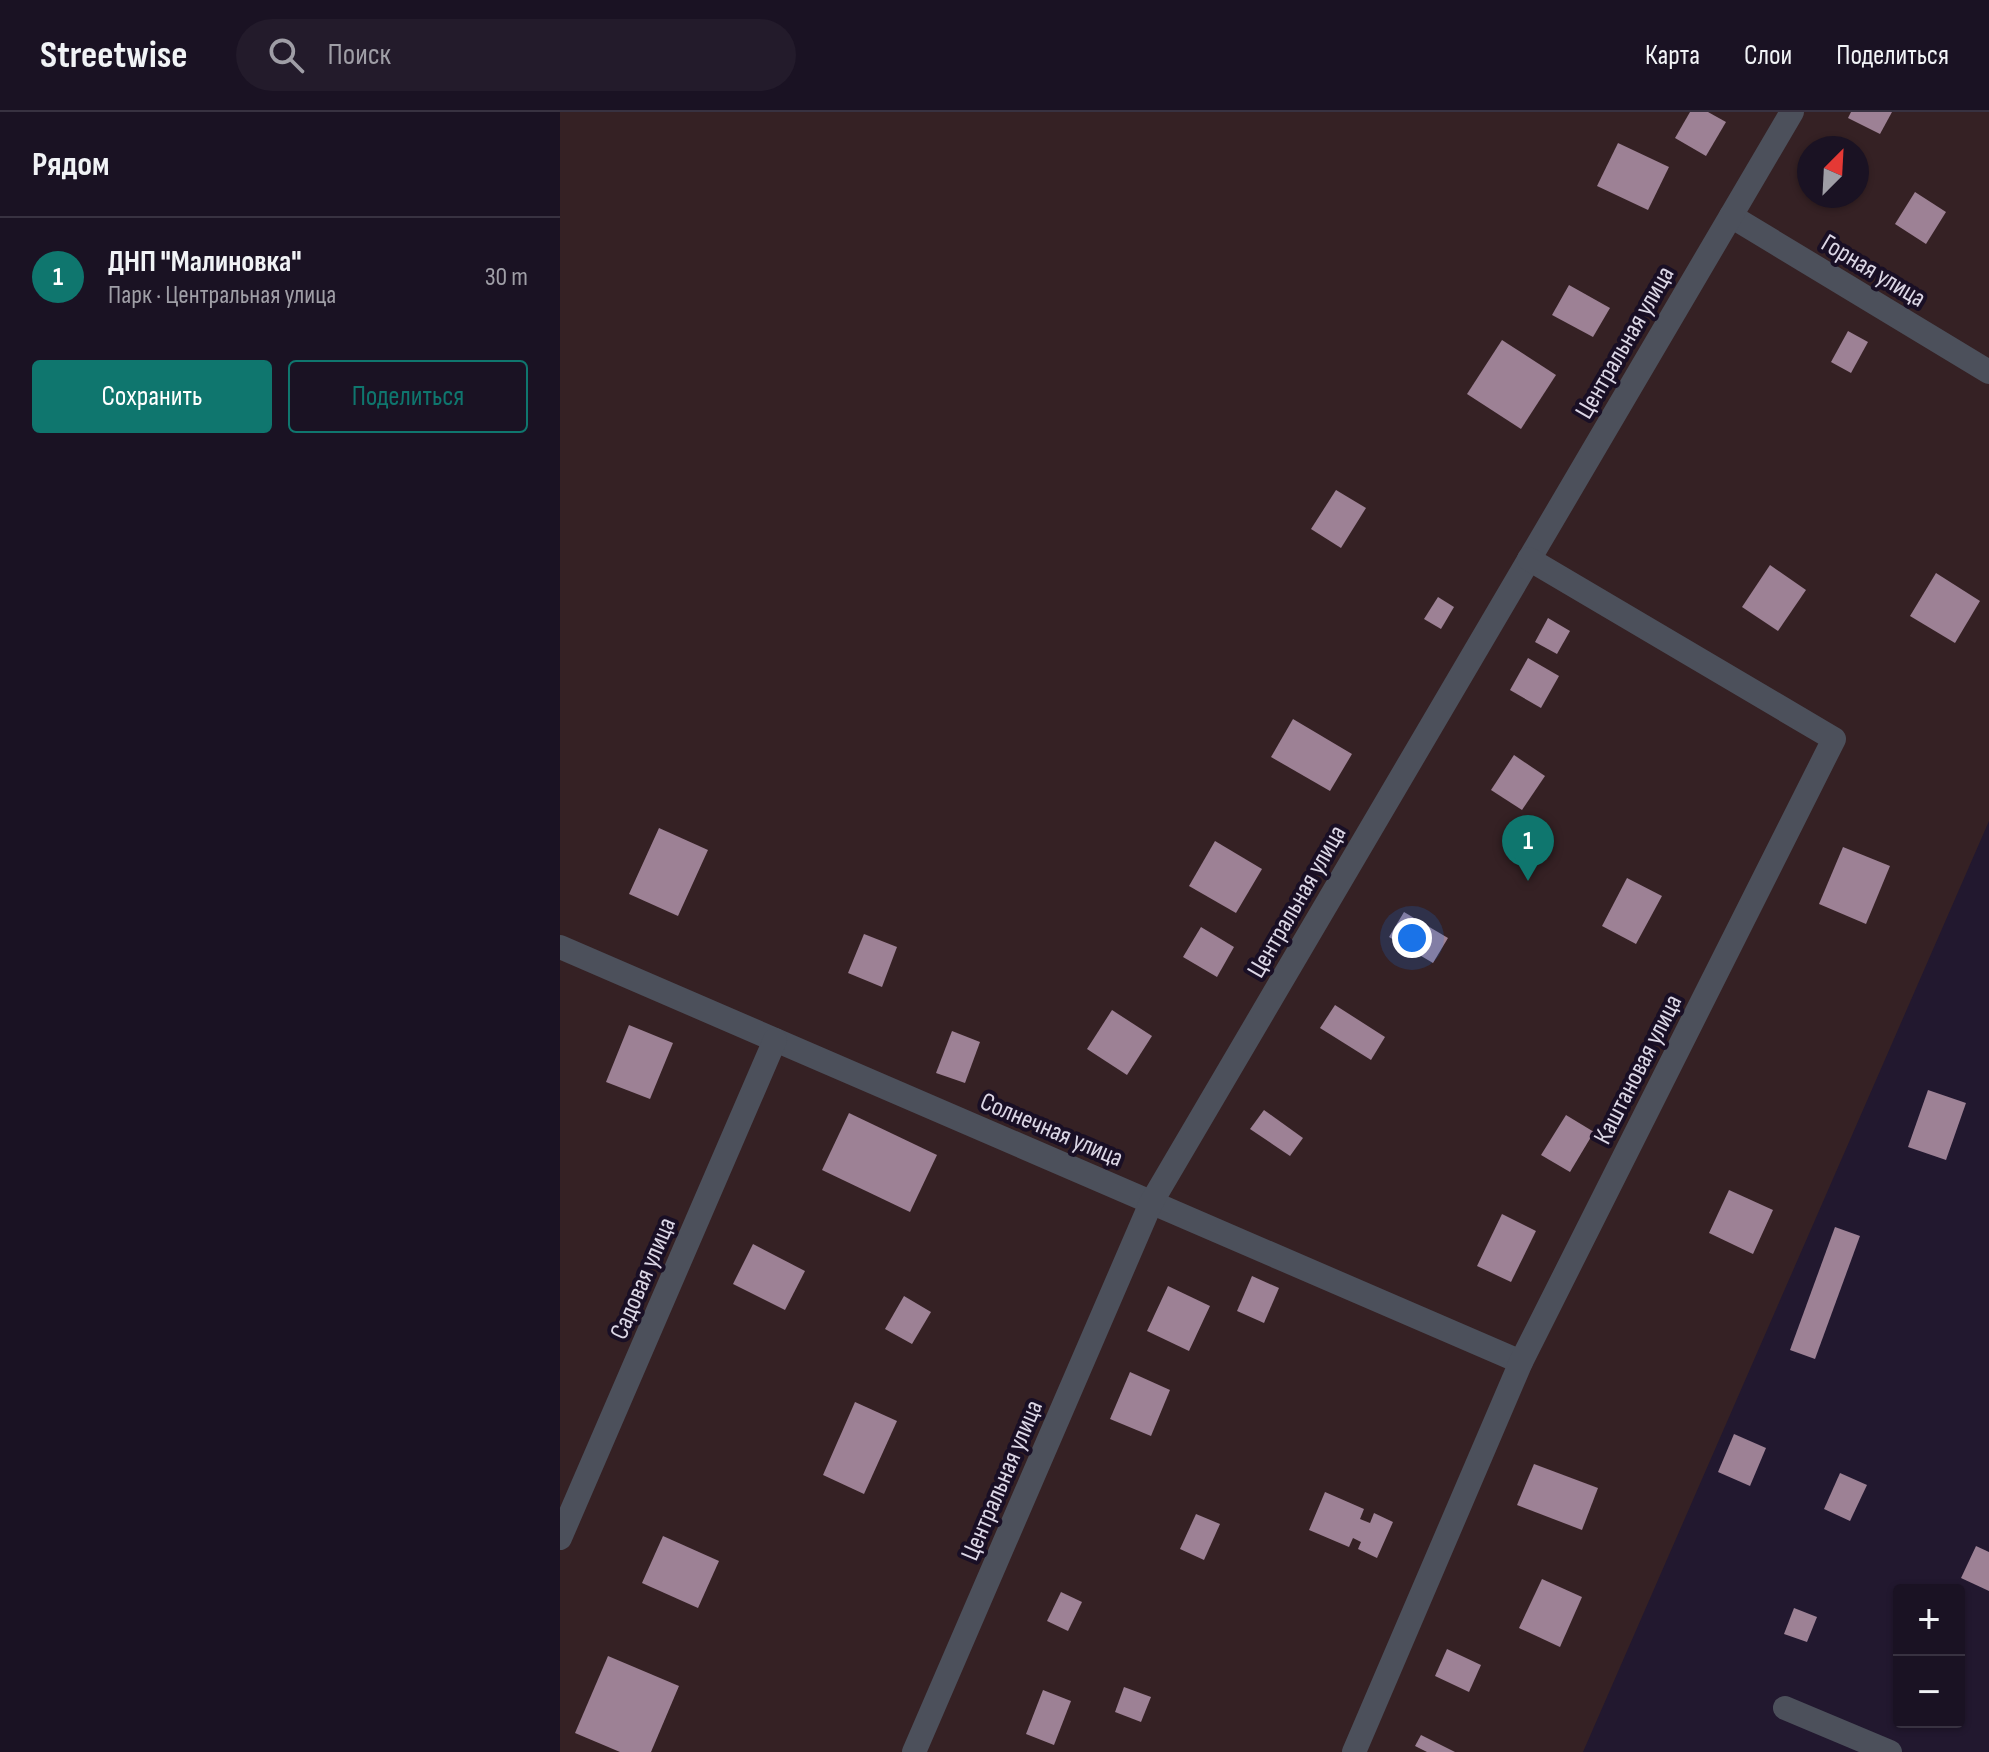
<!DOCTYPE html>
<html lang="ru">
<head>
<meta charset="utf-8">
<style>
	:root { --surface:#1a1223; --page:#231b2b; --text:#f1f3f6; --muted:#9f9ea6; --line:#383241; --accent:#0f766e }
	body { margin:0; font-family:"Sofia Sans Condensed",sans-serif; background:var(--page); color:var(--text) }
	.controls { position:absolute; right:24px; bottom:24px; display:grid; overflow:hidden; border-radius:8px; box-shadow:0 2px 6px #0004 }
	.controls button { width:72px; height:72px; display:grid; place-items:center; padding:0; border:0; border-bottom:2px solid var(--line); background:var(--surface); color:var(--text); font:40px sans-serif }
	.compass { position:absolute; left:1237px; top:24px; width:72px; height:72px; border-radius:50%; background:var(--surface); box-shadow:0 2px 6px #0004; rotate:24deg }
	.you { position:absolute; left:852px; top:826px; width:28px; height:28px; margin:-20px; border:6px solid #fff; border-radius:50%; background:#1a73e8; box-shadow:0 0 0 12px #1a73e833 }
	.badge { display:grid; place-items:center; width:52px; height:52px; border-radius:50%; background:var(--accent); color:#fff; font-size:26px; font-weight:700 }
	.pin { position:absolute; translate:-50% -66px; filter:drop-shadow(0 2px 4px #0008) }
	.pin::after { content:''; position:absolute; top:42px; width:28px; height:24px; background:inherit; clip-path:polygon(0 0,100% 0,50% 100%) }
	.list { margin:0; padding:0; list-style:none }
	h2 { display:flex; justify-content:space-between; align-items:center; height:104px; margin:0; padding:0 32px; font-size:34px }
	h2 small { font-size:26px; font-weight:400; color:var(--muted) }
	.list li { display:grid; grid-template-columns:52px 1fr auto; gap:24px; align-items:center; box-sizing:border-box; height:120px; padding:0 32px; border-top:2px solid var(--line) }
	.list b { display:block; font-size:30px; white-space:nowrap }
	.list p { margin:0; font-size:26px; white-space:nowrap; color:var(--muted) }
	.list em { font-size:26px; font-style:normal; color:var(--muted) }
	.actions { display:flex; gap:16px; padding:24px 32px }
	.actions a { flex:1; padding:18px 0; border:2px solid var(--accent); border-radius:8px; text-align:center; font-size:28px; color:var(--accent) }
	.actions .main { background:var(--accent); color:#fff }
	.icon { flex:none; width:44px; height:44px; fill:none; stroke:currentColor; stroke-width:2; stroke-linecap:round; stroke-linejoin:round }
	.map { position:relative; flex:none; width:1429px; height:1640px; overflow:hidden }
	header { display:flex; align-items:center; gap:48px; box-sizing:border-box; height:112px; padding:0 40px; background:var(--surface); border-bottom:2px solid var(--line) }
	header strong { font-size:38px }
	nav { display:flex; gap:44px; margin-inline-start:auto; font-size:28px }
	.search { width:560px; height:72px; background:var(--page); display:flex; align-items:center; gap:20px; box-sizing:border-box; padding:0 28px; border-radius:44px; color:var(--muted); font-size:30px }
	main { display:flex }
	aside { flex:1; background:var(--surface) }
	.map>svg:first-child { display:block }
</style>
</head>
<body>
<header>
<strong>Streetwise</strong>
<div class="search"><svg class="icon" aria-label="search" viewBox="0 0 24 24"><circle cx="10" cy="10" r="6"/><path d="M15 15l6 6"/></svg>Поиск</div>
<nav><a>Карта</a><a>Слои</a><a>Поделиться</a></nav>
</header>
<main>
<aside>
<h2>Рядом<small></small></h2>
<ul class="list">
<li><span class="badge">1</span><div><b>ДНП &quot;Малиновка&quot;</b><p>Парк · Центральная улица</p></div><em>30 m</em></li>
</ul>
<div class="actions"><a class="main">Сохранить</a><a>Поделиться</a></div>
</aside>
<div class="map">
<svg width="1429" height="1640" viewBox="0 0 1429 1640">
	<rect width="100%" height="100%" fill="#22182f"/>
	<path fill="#352124" fill-rule="evenodd" d="M0 0H1429V709L1023 1640H0ZM1249 36H1297V84H1249Z"/>
	<g fill="#9d8195">
		<path d="M1130 0H1148L1166 10 1146 44 1115 26Z"/>
		<path d="M1291 0H1332L1320 22 1288 6Z"/>
		<path d="M1058 31 1109 55 1088 98 1037 74Z"/>
		<path d="M1355 80 1386 100 1366 132 1335 112Z"/>
		<path d="M1009 173 1050 196 1033 225 992 203Z"/>
		<path d="M1288 219 1308 230 1291 261 1271 250Z"/>
		<path d="M942 228 996 263 961 317 907 282Z"/>
		<path d="M776 378 806 396 781 436 751 417Z"/>
		<path d="M1210 453 1246 478 1218 519 1182 495Z"/>
		<path d="M1376 461 1420 489 1395 531 1350 504Z"/>
		<path d="M878 485 894 495 881 517 864 507Z"/>
		<path d="M988 506 1010 519 997 542 975 530Z"/>
		<path d="M968 546 999 564 981 596 950 578Z"/>
		<path d="M733 607 792 642 770 679 711 645Z"/>
		<path d="M954 643 985 664 962 698 931 678Z"/>
		<path d="M99 716 148 738 118 804 69 782Z"/>
		<path d="M655 729 702 757 676 801 629 774Z"/>
		<path d="M1283 735 1330 754 1306 812 1259 792Z"/>
		<path d="M1067 766 1102 784 1076 832 1042 814Z"/>
		<path d="M844 800 888 826 873 851 829 825Z"/>
		<path d="M641 815 674 835 657 865 623 845Z"/>
		<path d="M304 822 337 835 322 875 288 861Z"/>
		<path d="M775 893 825 925 811 948 760 916Z"/>
		<path d="M552 898 592 924 567 963 527 937Z"/>
		<path d="M69 913 113 931 90 987 46 970Z"/>
		<path d="M392 919 420 930 405 971 376 961Z"/>
		<path d="M1368 978 1406 991 1386 1048 1348 1035Z"/>
		<path d="M704 998 743 1026 730 1044 690 1017Z"/>
		<path d="M289 1001 377 1043 350 1100 262 1058Z"/>
		<path d="M1006 1003 1034 1020 1010 1060 981 1043Z"/>
		<path d="M1169 1078 1213 1098 1193 1142 1149 1121Z"/>
		<path d="M942 1102 976 1119 951 1170 917 1154Z"/>
		<path d="M1275 1115 1300 1124 1255 1247 1230 1238Z"/>
		<path d="M193 1132 245 1159 225 1198 173 1172Z"/>
		<path d="M692 1164 719 1176 704 1211 677 1199Z"/>
		<path d="M608 1174 650 1194 629 1239 587 1219Z"/>
		<path d="M344 1184 371 1200 352 1232 325 1217Z"/>
		<path d="M570 1260 610 1278 591 1324 550 1307Z"/>
		<path d="M295 1290 337 1309 304 1382 263 1363Z"/>
		<path d="M1174 1322 1206 1336 1190 1374 1158 1360Z"/>
		<path d="M974 1352 1038 1376 1022 1418 957 1393Z"/>
		<path d="M1280 1361 1307 1373 1290 1409 1264 1397Z"/>
		<path d="M765 1380 804 1397 800 1407 810 1411 814 1401 833 1410 817 1446 798 1437 801 1430 793 1426 789 1435 749 1418Z"/>
		<path d="M636 1402 660 1412 644 1448 620 1437Z"/>
		<path d="M103 1424 159 1449 138 1496 82 1471Z"/>
		<path d="M1416 1434 1429 1440V1479L1401 1466Z"/>
		<path d="M982 1467 1022 1485 1000 1535 959 1516Z"/>
		<path d="M501 1480 522 1490 508 1519 487 1509Z"/>
		<path d="M1234 1496 1257 1505 1247 1530 1224 1522Z"/>
		<path d="M887 1537 921 1553 909 1580 875 1564Z"/>
		<path d="M48 1544 119 1574 91 1640H60L15 1621Z"/>
		<path d="M564 1575 591 1585 581 1610 555 1600Z"/>
		<path d="M483 1578 511 1589 494 1633 466 1622Z"/>
		<path d="M861 1623 895 1640H867L855 1634Z"/>
	</g>
	<g fill="none" stroke-linecap="round" stroke-linejoin="round">
		<g stroke="#4c505b" stroke-width="24">
			<path d="M1171 104 1429 260"/>
			<path d="M0 835 961 1250"/>
			<path d="M0 1426 215 928"/>
			<path d="M1225 1596 1330 1640"/>
			<path d="M354 1640 591 1091 1232 0"/>
			<path d="M794 1640 961 1250 1274 627 969 447"/>
		</g>
	</g>
	<g text-anchor="middle" stroke-width="8" stroke-linejoin="round" paint-order="stroke">
		<g font-size="26" fill="#dcd7e6" stroke="#190f25">
			<text transform="translate(1314 158) rotate(31)" y="9">Горная улица</text>
			<text transform="translate(1064 230) rotate(-60)" y="9">Центральная улица</text>
			<text transform="translate(736 789) rotate(-60)" y="9">Центральная улица</text>
			<text transform="translate(1077 957) rotate(-63)" y="9">Каштановая улица</text>
			<text transform="translate(492 1017) rotate(23)" y="9">Солнечная улица</text>
			<text transform="translate(82 1166) rotate(-67)" y="9">Садовая улица</text>
			<text transform="translate(441 1368) rotate(-67)" y="9">Центральная улица</text>
		</g>
	</g>
</svg>
<div class="controls">
<button>+</button>
<button>−</button>
</div>
<svg class="compass" viewBox="-18 -18 36 36"><path d="M0-13l5 13h-10z" fill="#e53935"/><path d="M0 13l5-13h-10z" fill="#9f9ea6"/></svg>
<div class="you"></div>
<div class="pin badge" style="left:968px;top:769px">1</div>
</div>
</main>
</body>
</html>
